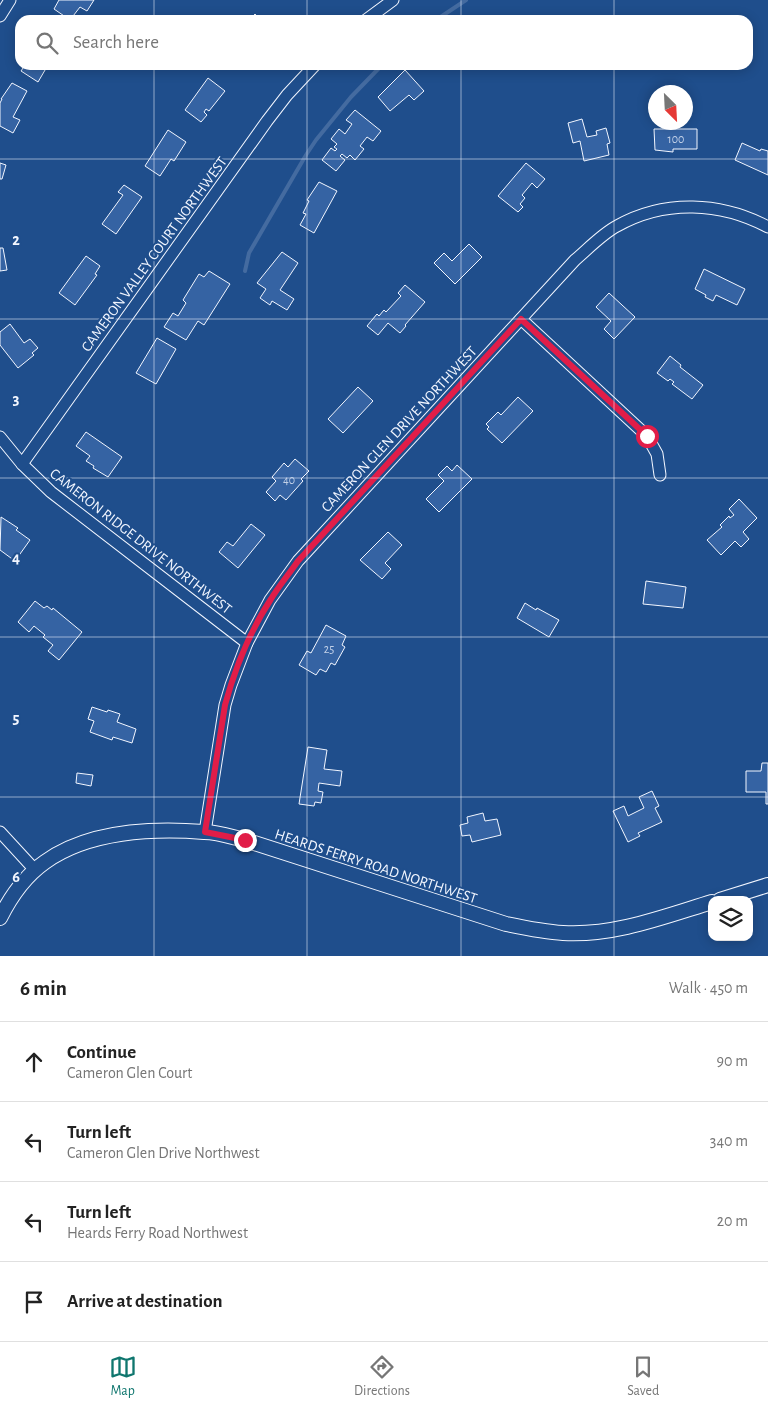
<!DOCTYPE html>
<html lang="en">
<head>
<meta charset="utf-8">
<style>
	:root { --surface:#fff; --page:#f2f2f2; --text:#222; --muted:#767676; --line:#e0e0e0; --accent:#0f766e }
	body { margin:0; font-family:"Alegreya Sans",sans-serif; background:var(--page); color:var(--text) }
	.controls { position:absolute; right:15px; bottom:15px; display:grid; overflow:hidden; border-radius:10px; box-shadow:0 2px 12px #0003 }
	.controls button { width:45px; height:45px; display:grid; place-items:center; padding:0; border:0; border-bottom:1px solid var(--line); background:var(--surface); color:var(--text); font:25px sans-serif }
	.compass { position:absolute; left:648px; top:85px; width:45px; height:45px; border-radius:50%; background:var(--surface); box-shadow:0 2px 12px #0003; rotate:156deg }
	.stop { position:absolute; width:15px; height:15px; margin:-11px; border:4px solid #e11d48; border-radius:50%; background:#fff }
	.stop.end { background:#e11d48; border-color:#fff; box-shadow:0 1px 5px #0008 }
	.list { margin:0; padding:0; list-style:none }
	h2 { display:flex; justify-content:space-between; align-items:center; height:65px; margin:0; padding:0 20px; font-size:21px }
	h2 small { font-size:16px; font-weight:400; color:var(--muted) }
	.list li { display:grid; grid-template-columns:32px 1fr auto; gap:15px; align-items:center; box-sizing:border-box; height:80px; padding:0 20px; border-top:1px solid var(--line) }
	.list b { display:block; font-size:19px; white-space:nowrap }
	.list p { margin:0; font-size:16px; white-space:nowrap; color:var(--muted) }
	.list em { font-size:16px; font-style:normal; color:var(--muted) }
	.icon { flex:none; width:28px; height:28px; fill:none; stroke:currentColor; stroke-width:2; stroke-linecap:round; stroke-linejoin:round }
	.map { position:relative; flex:none; width:768px; height:956px; overflow:hidden }
	.search { position:absolute; background:var(--surface); box-shadow:0 2px 12px #0003; left:15px; right:15px; top:15px; height:55px; display:flex; align-items:center; gap:12px; box-sizing:border-box; padding:0 18px; border-radius:15px; color:var(--muted); font-size:19px }
	.sheet { height:385px; background:var(--surface) }
	nav { display:flex; justify-content:space-around; align-items:center; box-sizing:border-box; height:70px; border-top:1px solid var(--line); background:var(--surface); font-size:14px; color:var(--muted) }
	nav a { display:grid; justify-items:center; gap:2px }
	nav .on { color:var(--accent) }
	.map>svg:first-child { display:block }
</style>
</head>
<body>
<div class="map">
<svg width="768" height="956" viewBox="0 0 768 956">
	<rect width="100%" height="100%" fill="#1f4e8c"/>
	<g fill="none" stroke-linecap="round" stroke-linejoin="round">
		<g stroke="#446ba0" stroke-width="4">
			<path d="M436 20 466 0"/>
			<path d="M245 271 249 253 306 155 316 140 351 97 382 65"/>
		</g>
	</g>
	<g fill="#3563a3" stroke="#f2f6ff">
		<path d="M59 0H94L87 11 80 7 70 20 54 9Z"/>
		<path d="M255 14 261 20H249Z"/>
		<path d="M25 65H48L38 82 21 71Z"/>
		<path d="M405 70 424 91 414 100 409 95 390 111 378 97Z"/>
		<path d="M208 78 225 91 209 111 206 109 204 112 207 115 201 122 185 110Z"/>
		<path d="M12 83 27 91 13 117 20 120 13 133 0 126V103L2 99H1Z"/>
		<path d="M355 110 381 131 373 141 367 137 360 146 364 149 355 160 350 155 347 158 342 154 340 156 345 160 336 171 322 160 331 148 335 151 337 149 334 147 337 144 331 139 339 129 345 134 352 124 346 120Z"/>
		<path d="M582 119 587 137 597 135 596 131 606 128 610 143 607 144 609 155 584 161 580 141 573 143 568 123Z"/>
		<path d="M654 129H697V149H673V152L655 150Z"/>
		<path d="M168 130 186 142 174 161 171 159 160 176 145 166Z"/>
		<path d="M742 143 760 151 761 149 768 151V175L735 160Z"/>
		<path d="M0 163 6 165 2 179H0Z"/>
		<path d="M526 163 545 179 537 188 532 183 522 195 525 198 520 204 523 207 518 212 498 196Z"/>
		<path d="M319 182 337 191 314 233 300 225 306 214 303 213 309 201 307 200Z"/>
		<path d="M124 185 142 197 116 234 102 224 123 195 118 192Z"/>
		<path d="M469 244 482 257 455 284 434 263 444 253 452 261Z"/>
		<path d="M0 248H3L7 270 0 271Z"/>
		<path d="M282 252 298 263 280 290 294 299 287 310 272 301 270 305 260 298 266 289 257 283Z"/>
		<path d="M86 256 100 266 95 274 97 275 75 305 59 293Z"/>
		<path d="M704 269 745 289 737 305 716 295 713 301 705 297 706 295 695 289Z"/>
		<path d="M209 271 230 284 204 325 198 321 186 340 164 327 173 313 178 316 186 303 183 300 199 274 204 277Z"/>
		<path d="M405 285 425 302 405 325 406 326 400 333 388 323 378 335 367 326 377 314 379 316 384 310 386 312 401 296 398 293Z"/>
		<path d="M609 293 635 317 614 339 604 329 611 321 596 307Z"/>
		<path d="M10 324 24 343 30 339 38 348 32 353 34 355 18 368 0 345V332Z"/>
		<path d="M157 338 176 349 156 384 136 373Z"/>
		<path d="M670 356 681 365 680 367 703 385 692 399 672 384 674 382 670 379 668 381 657 373Z"/>
		<path d="M358 387 373 401 343 433 328 419Z"/>
		<path d="M518 397 533 411 502 443 487 429 489 427 486 424 498 412 501 415Z"/>
		<path d="M86 432 122 457 108 477 93 468 94 466 86 461 90 456 76 446Z"/>
		<path d="M295 459 309 471 301 479 303 481 286 500 280 495 275 501 266 492 276 481 272 477 284 463 288 467Z"/>
		<path d="M457 465 472 479 439 512 426 499 444 481 438 475 447 466 452 471Z"/>
		<path d="M739 499 757 518 743 532 749 539 741 547 735 541 721 555 707 540 722 527 720 525 729 516 730 518 734 515 729 509Z"/>
		<path d="M1 517 18 528 16 530 30 540 15 561 0 550Z"/>
		<path d="M251 524 265 535 238 568 219 552 227 542 233 546Z"/>
		<path d="M388 532 402 545 385 563 391 569 382 579 360 560Z"/>
		<path d="M646 581 686 587 683 608 643 604Z"/>
		<path d="M35 601 44 608 47 606 52 610 53 608 82 632 59 660 48 651 53 645 43 637 45 635 34 626 29 632 18 622Z"/>
		<path d="M525 603 536 610 537 608 559 620 549 637 517 618Z"/>
		<path d="M326 625 346 636 342 645 345 647 335 665 331 663 326 672 320 669 316 675 299 665 307 651 311 653Z"/>
		<path d="M92 707 107 712 108 710 120 714 117 722 136 729 132 743 113 737 112 740 90 732 94 721 88 719Z"/>
		<path d="M308 747 327 750 324 769 342 771 340 786 319 783 318 791 323 792 321 803 315 802 314 806 299 804Z"/>
		<path d="M762 763H768V804H766V792H746V771H761Z"/>
		<path d="M77 773 93 775 91 786 76 783Z"/>
		<path d="M652 791 659 806 655 808 662 822 638 833 640 836 628 842 613 811 624 806 628 816 644 808 639 797Z"/>
		<path d="M483 813 485 821 497 819 501 835 472 842 470 835 462 836 460 825 468 823 467 817Z"/>
	</g>
	<g fill="none" stroke-linecap="round" stroke-linejoin="round">
		<defs>
			<g id="minor">
				<path d="M0 16 10 0"/>
				<path d="M366 20 393 0"/>
				<path d="M521 319 647 436 657 454 660 475"/>
				<path d="M0 437 22 464 51 492 247 643"/>
				<path d="M22 464 267 121 287 95 315 65"/>
				<path d="M0 832 35 870"/>
				<path d="M205 832 225 705 231 685 247 643 270 600 298 561 575 260C589 248 602 234 617 226 665 199 721 202 768 227"/>
			</g>
			<g id="tertiary">
				<path d="M720 900 768 885"/>
				<path d="M0 918C11 896 25 876 45 862 88 831 153 828 204 832 218 832 232 837 245 840L506 924C525 928 544 932 563 933 614 936 663 917 712 902"/>
			</g>
		</defs>
		<use href="#minor" stroke="#f2f6ff" stroke-width="13"/>
		<use href="#tertiary" stroke="#f2f6ff" stroke-width="16"/>
		<use href="#minor" stroke="#1f4e8c" stroke-width="11"/>
		<use href="#tertiary" stroke="#1f4e8c" stroke-width="14"/>
	</g>
	<g fill="none" stroke-linecap="round" stroke-linejoin="round">
		<path stroke="#e11d48" stroke-width="6" d="M245 840 205 832 225 705C235 668 250 631 271 599 279 586 289 574 298 561L521 319 647 436"/>
	</g>
	<path fill="none" stroke="#f2f6ff" stroke-width="1" stroke-opacity="0.55" d="M154 0V20M307 0V20M461 0V20M614 0V20M154 65V956M307 65V956M461 65V956M614 65V956M0 159H768M0 319H768M0 478H768M0 637H768M0 797H768"/>
	<g text-anchor="middle" stroke-width="4" stroke-linejoin="round" paint-order="stroke">
		<g font-size="12" fill="#c3d1e8">
			<text x="676" y="143">100</text>
			<text x="289" y="484">40</text>
			<text x="329" y="653">25</text>
		</g>
		<g font-size="15" fill="#f2f6ff" stroke="#1f4e8c">
			<text transform="translate(154 254) rotate(-54)" y="5">CAMERON VALLEY COURT NORTHWEST</text>
			<text transform="translate(399 429) rotate(-47)" y="5">CAMERON GLEN DRIVE NORTHWEST</text>
			<text transform="translate(141 541) rotate(38)" y="5">CAMERON RIDGE DRIVE NORTHWEST</text>
			<text transform="translate(376 866) rotate(18)" y="5">HEARDS FERRY ROAD NORTHWEST</text>
		</g>
	</g>
	<g font-size="16" text-anchor="middle" font-weight="bold" fill="#f2f6ff" stroke="#1f4e8c" stroke-width="4" stroke-linejoin="round" paint-order="stroke">
		<text x="16" y="245">2</text>
		<text x="16" y="404">3</text>
		<text x="16" y="563">4</text>
		<text x="16" y="723">5</text>
		<text x="16" y="882">6</text>
	</g>
</svg>
<div class="controls">
<button><svg class="icon" aria-label="layers" viewBox="0 0 24 24"><path d="M12 4l9 5-9 5-9-5zM3 14l9 5 9-5"/></svg></button>
</div>
<svg class="compass" viewBox="-18 -18 36 36"><path d="M0-13l5 13h-10z" fill="#e53935"/><path d="M0 13l5-13h-10z" fill="#767676"/></svg>
<div class="stop" style="left:647px;top:436px"></div>
<div class="stop end" style="left:245px;top:840px"></div>
<div class="search"><svg class="icon" aria-label="search" viewBox="0 0 24 24"><circle cx="10" cy="10" r="6"/><path d="M15 15l6 6"/></svg>Search here</div>
</div>
<section class="sheet">
<h2>6 min<small>Walk · 450 m</small></h2>
<ul class="list">
<li><svg class="icon" aria-label="ahead" viewBox="0 0 24 24"><path d="M12 20V5M6 11l6-6 6 6"/></svg><div><b>Continue</b><p>Cameron Glen Court</p></div><em>90 m</em></li>
<li><svg class="icon" aria-label="left" viewBox="0 0 24 24"><path d="M17 20v-9H6M10 6l-5 5 5 5"/></svg><div><b>Turn left</b><p>Cameron Glen Drive Northwest</p></div><em>340 m</em></li>
<li><svg class="icon" aria-label="left" viewBox="0 0 24 24"><path d="M17 20v-9H6M10 6l-5 5 5 5"/></svg><div><b>Turn left</b><p>Heards Ferry Road Northwest</p></div><em>20 m</em></li>
<li><svg class="icon" aria-label="arrive" viewBox="0 0 24 24"><path d="M6 21V4h12l-3 4 3 4H6"/></svg><div><b>Arrive at destination</b></div></li>
</ul>
</section>
<nav>
<a class="on"><svg class="icon" aria-label="map" viewBox="0 0 24 24"><path d="M3 6l6-2 6 2 6-2v14l-6 2-6-2-6 2zM9 4v14M15 6v14"/></svg>Map</a>
<a><svg class="icon" aria-label="directions" viewBox="0 0 24 24"><path d="M12 3l9 9-9 9-9-9zM9 14v-3h6M13 9l2 2-2 2"/></svg>Directions</a>
<a><svg class="icon" aria-label="saved" viewBox="0 0 24 24"><path d="M7 4h10v16l-5-4-5 4z"/></svg>Saved</a>
</nav>
</body>
</html>
